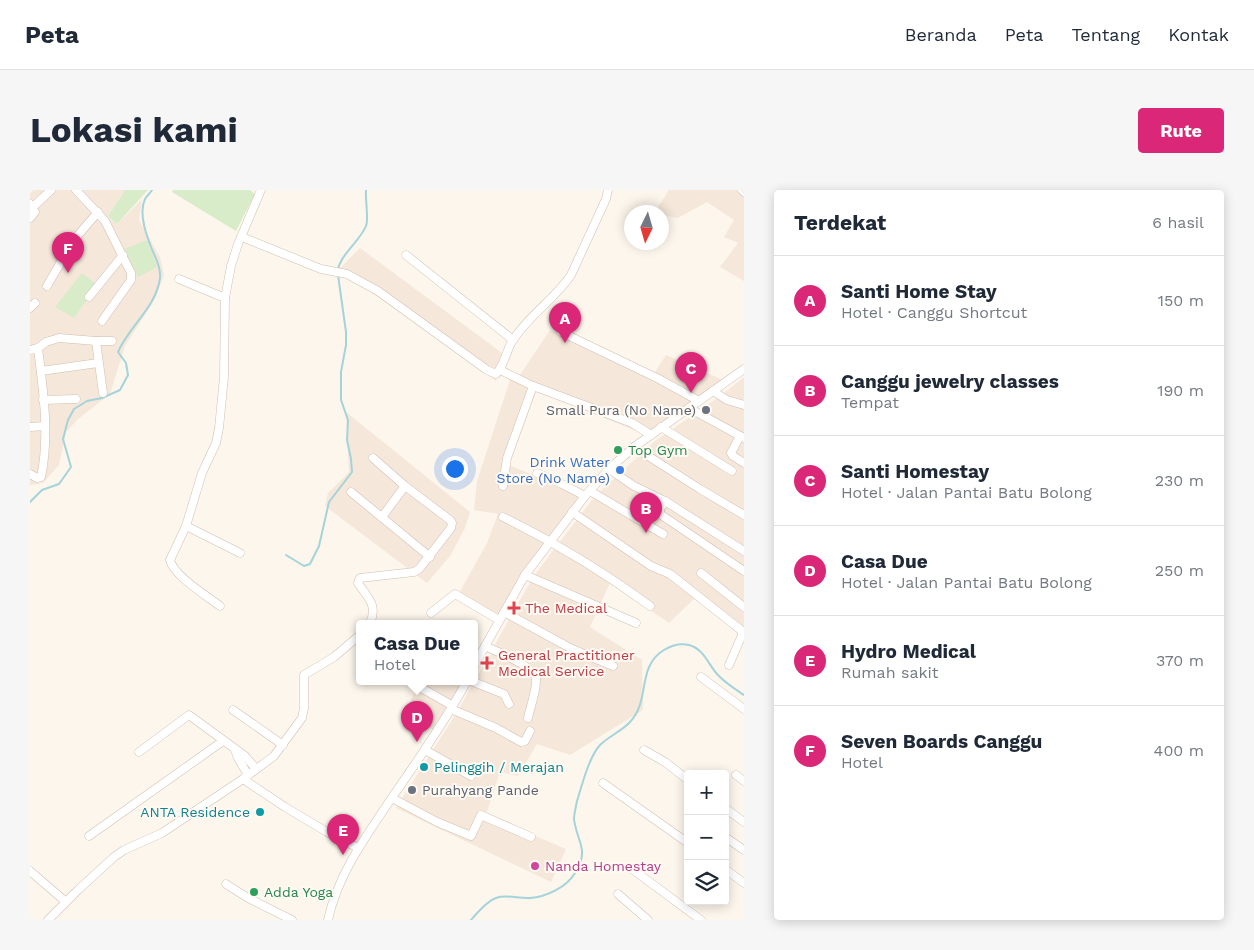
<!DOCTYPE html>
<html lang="id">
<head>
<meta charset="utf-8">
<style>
	:root { --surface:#fff; --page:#f6f6f7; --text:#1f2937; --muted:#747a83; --line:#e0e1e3; --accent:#db2777 }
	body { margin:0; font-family:"Work Sans",sans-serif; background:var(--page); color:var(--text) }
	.controls { position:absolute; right:15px; bottom:15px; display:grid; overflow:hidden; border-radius:5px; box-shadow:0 2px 12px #0003 }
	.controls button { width:45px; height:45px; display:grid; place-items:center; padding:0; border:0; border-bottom:1px solid var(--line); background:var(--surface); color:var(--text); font:25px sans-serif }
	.compass { position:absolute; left:594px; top:15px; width:45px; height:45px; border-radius:50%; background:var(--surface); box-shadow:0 2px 12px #0003; rotate:185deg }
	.you { position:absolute; left:424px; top:278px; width:18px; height:18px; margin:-12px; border:4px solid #fff; border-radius:50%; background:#1a73e8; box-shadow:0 0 0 8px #1a73e833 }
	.badge { display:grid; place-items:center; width:32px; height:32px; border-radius:50%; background:var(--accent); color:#fff; font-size:16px; font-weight:700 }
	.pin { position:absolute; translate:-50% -41px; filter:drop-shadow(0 1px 2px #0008) }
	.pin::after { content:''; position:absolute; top:26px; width:18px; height:15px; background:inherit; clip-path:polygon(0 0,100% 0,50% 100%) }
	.popup { position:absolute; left:326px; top:430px; width:122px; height:65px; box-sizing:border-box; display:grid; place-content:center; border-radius:5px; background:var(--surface); filter:drop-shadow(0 1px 4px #0005); font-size:16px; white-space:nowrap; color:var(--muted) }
	.popup b { font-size:19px; color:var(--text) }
	.popup::after { content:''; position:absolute; left:50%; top:100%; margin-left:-10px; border:10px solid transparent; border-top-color:var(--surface) }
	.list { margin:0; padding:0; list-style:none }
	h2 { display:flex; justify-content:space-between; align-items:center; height:65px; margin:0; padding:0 20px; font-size:21px }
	h2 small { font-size:16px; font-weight:400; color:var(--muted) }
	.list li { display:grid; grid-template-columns:32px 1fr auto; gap:15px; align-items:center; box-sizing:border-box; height:90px; padding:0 20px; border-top:1px solid var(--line) }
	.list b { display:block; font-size:19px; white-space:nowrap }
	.list p { margin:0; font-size:16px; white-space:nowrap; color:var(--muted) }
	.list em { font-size:16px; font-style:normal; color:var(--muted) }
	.icon { flex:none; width:28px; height:28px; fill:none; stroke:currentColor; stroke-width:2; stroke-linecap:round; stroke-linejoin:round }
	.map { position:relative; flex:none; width:714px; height:730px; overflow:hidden; border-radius:5px }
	header { display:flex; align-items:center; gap:30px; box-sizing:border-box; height:70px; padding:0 25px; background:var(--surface); border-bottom:1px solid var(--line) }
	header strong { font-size:24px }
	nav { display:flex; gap:28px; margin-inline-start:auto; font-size:18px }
	.intro { display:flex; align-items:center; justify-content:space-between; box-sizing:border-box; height:120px; padding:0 30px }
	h1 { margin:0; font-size:35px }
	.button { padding:12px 22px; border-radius:5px; background:var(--accent); color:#fff; font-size:18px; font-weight:700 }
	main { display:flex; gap:30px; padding:0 30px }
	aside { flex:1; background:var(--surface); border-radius:5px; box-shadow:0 2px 12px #0003 }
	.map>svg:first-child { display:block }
</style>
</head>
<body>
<header>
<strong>Peta</strong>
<nav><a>Beranda</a><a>Peta</a><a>Tentang</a><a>Kontak</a></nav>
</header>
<div class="intro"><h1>Lokasi kami</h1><a class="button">Rute</a></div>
<main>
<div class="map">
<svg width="714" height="730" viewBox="0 0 714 730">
	<rect width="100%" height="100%" fill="#fdf6ec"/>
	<g fill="#f5e8da">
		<path d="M0 0H95L78 26 87 34 112 9 109 30 130 67 134 85 125 109 95 156 80 204 48 229 36 242 29 275 13 293 0 295Z"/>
		<path d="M639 0H714V91L690 77 708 53 694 47 704 30 677 12 648 28 632 25V22H625Z"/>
		<path d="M330 58 472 163 466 191 309 79Z"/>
		<path d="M520 140 622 187 636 165 693 190 618 246 486 191Z"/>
		<path d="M714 187V450L667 406 639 433 580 393 560 437 612 470 613 520 540 565 507 554 488 586 470 582 456 625 536 659 521 692 366 618 427 522 503 387 565 306 625 251 689 207Z"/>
		<path d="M480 190 506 202 479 275 553 305 469 428 429 403 457 353 468 324 444 320 447 291Z"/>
		<path d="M316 222 440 322 435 338 420 366 397 393 295 316 298 303 319 282Z"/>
		<path d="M374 491H437L404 540 374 525 386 499Z"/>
	</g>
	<g fill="#d8ecc9">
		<path d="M95 0H118L87 34 78 26Z"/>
		<path d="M143 0H220L225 4 206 41 142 2Z"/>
		<path d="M117 50 127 77 108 87 94 59Z"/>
		<path d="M52 83 67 95 44 128 25 117Z"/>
	</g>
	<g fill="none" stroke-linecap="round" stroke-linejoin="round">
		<g stroke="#a5d3da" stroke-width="2">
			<path d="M308 80C310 65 330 51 336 36 339 28 335 10 336 0"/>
			<path d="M0 312 12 300 29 294 41 277 33 249 38 230 44 219 57 211 72 208 90 200 98 185 96 173 88 162C99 136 126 118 130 88 131 79 127 70 123 62 117 47 108 24 115 9 117 6 120 3 122 0"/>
			<path d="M256 365 274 376 280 374 289 356 299 312 322 282 321 269 317 250 318 230 311 210V182L316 155V142L308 85"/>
			<path d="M441 730C447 723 457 711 466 708 477 704 489 709 500 708 516 707 537 697 545 683 560 659 547 653 544 629 544 624 546 616 547 611 552 595 559 567 570 555 579 546 592 541 600 532 621 510 606 477 634 460 642 455 650 453 659 455 674 459 678 474 687 484 695 493 705 499 714 505"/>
		</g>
		<defs>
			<g id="minor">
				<path d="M46 0 75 31 101 83V90L72 131"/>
				<path d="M712 0 714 2"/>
				<path d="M0 14 5 22 0 28"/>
				<path d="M3 17 21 0"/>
				<path d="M212 47 291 79 317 84 348 101 457 180 466 184C475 175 476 160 483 150 499 125 525 109 541 85L576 9 578 0"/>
				<path d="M376 65 483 150"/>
				<path d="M149 89 195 108"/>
				<path d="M17 96 43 51 68 22"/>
				<path d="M59 107 93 65"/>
				<path d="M0 118 5 113"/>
				<path d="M531 142 627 188 669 211"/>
				<path d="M66 151 73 203"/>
				<path d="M0 160 8 158 16 152 29 148 66 151H82"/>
				<path d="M470 180 503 196 602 233 621 245"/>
				<path d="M11 181 68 173"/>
				<path d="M683 201 697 210 714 215"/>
				<path d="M13 210 46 209"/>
				<path d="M659 218 714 248"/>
				<path d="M0 237 15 236"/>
				<path d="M631 237 702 281"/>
				<path d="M710 246 701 263 703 266 714 273"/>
				<path d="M604 257 670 299 714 325"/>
				<path d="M579 279 604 296 635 311 714 361"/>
				<path d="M507 283 532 294 555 306"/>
				<path d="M0 284 7 288 11 287C20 245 13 200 8 158"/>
				<path d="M473 296 477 268 503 196"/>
				<path d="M560 301 633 344"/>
				<path d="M321 302 400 367"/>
				<path d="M635 311 630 319V324L714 381"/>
				<path d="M542 322 621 376 640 384 711 440 712 445 699 475"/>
				<path d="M352 327 375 296"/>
				<path d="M473 327C524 352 574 382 620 416"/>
				<path d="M156 336 210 363"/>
				<path d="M671 383 714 417"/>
				<path d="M495 385 606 433"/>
				<path d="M190 416C177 406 143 385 140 370L156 336 172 283 186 253 189 238 194 187 195 108 201 76 208 54 231 0"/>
				<path d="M474 422 542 459 583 476"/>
				<path d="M401 423 425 404 469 430"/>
				<path d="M340 433C348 415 338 408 328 393L330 388 384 382 389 379 421 338 422 333 420 330 375 296 343 268"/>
				<path d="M455 456C467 462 505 476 506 489 507 499 500 518 498 528"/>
				<path d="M444 476 495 385 555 306 579 279 604 257 714 179"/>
				<path d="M671 487 714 519"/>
				<path d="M379 491 423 516"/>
				<path d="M441 491 474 504 479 514"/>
				<path d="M421 519 466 538 491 552 495 551 500 541"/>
				<path d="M203 520 253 555"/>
				<path d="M205 560 208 568 218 585"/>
				<path d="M395 560 441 586"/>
				<path d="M614 560 635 572 658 590"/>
				<path d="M109 562 159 525 215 566 226 579"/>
				<path d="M706 585 714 591"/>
				<path d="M213 589 255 617 297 642 328 658"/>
				<path d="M573 593 658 653"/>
				<path d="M362 608 407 632 441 646 451 625 501 647"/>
				<path d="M695 618 714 632"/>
				<path d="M59 646 193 551"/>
				<path d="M695 647 714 660"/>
				<path d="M602 679 671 730"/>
				<path d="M695 679 714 693"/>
				<path d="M0 681 36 712"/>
				<path d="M196 694 218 708 262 730"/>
				<path d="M588 704 618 730"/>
				<path d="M18 730 48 700 84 667 94 660 132 643 213 589 244 566 272 528 274 518V485L304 467 330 445"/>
				<path d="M298 730C308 683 337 645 363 606 389 569 415 531 437 491"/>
			</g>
		</defs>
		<use href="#minor" stroke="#d1beb0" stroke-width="9"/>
		<use href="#minor" stroke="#fff" stroke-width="8"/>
	</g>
	<g fill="#6b7280" stroke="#fffaf3" stroke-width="2">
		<circle cx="676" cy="220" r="5"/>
		<circle cx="382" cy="600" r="5"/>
	</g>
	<g fill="#2e9e5b" stroke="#fffaf3" stroke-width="2">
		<circle cx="588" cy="260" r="5"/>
		<circle cx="224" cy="702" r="5"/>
	</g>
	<circle fill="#3f7fe0" stroke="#fffaf3" stroke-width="2" cx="590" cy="280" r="5"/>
	<g fill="#e0444e" stroke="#fffaf3" stroke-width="2">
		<path d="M481.5 410.5h5v5h5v5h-5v5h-5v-5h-5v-5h5z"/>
		<path d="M454.5 465.5h5v5h5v5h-5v5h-5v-5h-5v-5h5z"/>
	</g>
	<g fill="#0f9aa8" stroke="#fffaf3" stroke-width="2">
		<circle cx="394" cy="577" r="5"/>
		<circle cx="230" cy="622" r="5"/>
	</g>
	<circle fill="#d1479c" stroke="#fffaf3" stroke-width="2" cx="505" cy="676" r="5"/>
	<g text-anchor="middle" stroke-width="4" stroke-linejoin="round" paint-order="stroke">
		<g font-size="14" fill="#5b616d" stroke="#fffaf3" text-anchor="end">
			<text x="666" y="225">Small Pura (No Name)</text>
			<text x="392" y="605" text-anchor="start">Purahyang Pande</text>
		</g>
		<g font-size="14" fill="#27864d" stroke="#fffaf3" text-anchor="start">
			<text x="598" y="265">Top Gym</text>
			<text x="234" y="707">Adda Yoga</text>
		</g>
		<g font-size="14" fill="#366cbe" stroke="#fffaf3" text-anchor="end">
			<text x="580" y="277">Drink Water<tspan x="580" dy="16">Store (No Name)</tspan></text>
		</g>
		<g font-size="14" fill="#be3a42" stroke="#fffaf3" text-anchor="start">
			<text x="495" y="423">The Medical</text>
			<text x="468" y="470">General Practitioner<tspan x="468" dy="16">Medical Service</tspan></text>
		</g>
		<g font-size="14" fill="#0d838f" stroke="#fffaf3" text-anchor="start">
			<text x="404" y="582">Pelinggih / Merajan</text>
			<text x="220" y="627" text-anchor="end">ANTA Residence</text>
		</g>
		<g font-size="14" fill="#b23c85" stroke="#fffaf3" text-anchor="start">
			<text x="515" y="681">Nanda Homestay</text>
		</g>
	</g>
</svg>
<div class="controls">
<button>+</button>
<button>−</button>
<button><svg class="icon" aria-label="layers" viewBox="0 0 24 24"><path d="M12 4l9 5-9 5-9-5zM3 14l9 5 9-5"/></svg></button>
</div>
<svg class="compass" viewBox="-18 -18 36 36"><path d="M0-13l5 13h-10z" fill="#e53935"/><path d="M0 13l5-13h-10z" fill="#747a83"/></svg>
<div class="you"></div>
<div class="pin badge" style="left:535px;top:153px">A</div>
<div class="pin badge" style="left:616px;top:343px">B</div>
<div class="pin badge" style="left:661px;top:203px">C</div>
<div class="pin badge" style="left:387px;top:552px">D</div>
<div class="popup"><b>Casa Due</b>Hotel</div>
<div class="pin badge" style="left:313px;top:665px">E</div>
<div class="pin badge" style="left:38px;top:83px">F</div>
</div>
<aside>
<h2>Terdekat<small>6 hasil</small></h2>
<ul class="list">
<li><span class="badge">A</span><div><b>Santi Home Stay</b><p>Hotel · Canggu Shortcut</p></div><em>150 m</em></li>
<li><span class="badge">B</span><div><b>Canggu jewelry classes</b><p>Tempat</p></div><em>190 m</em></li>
<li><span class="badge">C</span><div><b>Santi Homestay</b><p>Hotel · Jalan Pantai Batu Bolong</p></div><em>230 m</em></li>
<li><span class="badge">D</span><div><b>Casa Due</b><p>Hotel · Jalan Pantai Batu Bolong</p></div><em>250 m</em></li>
<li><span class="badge">E</span><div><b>Hydro Medical</b><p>Rumah sakit</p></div><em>370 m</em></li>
<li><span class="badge">F</span><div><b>Seven Boards Canggu</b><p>Hotel</p></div><em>400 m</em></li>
</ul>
</aside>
</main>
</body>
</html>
